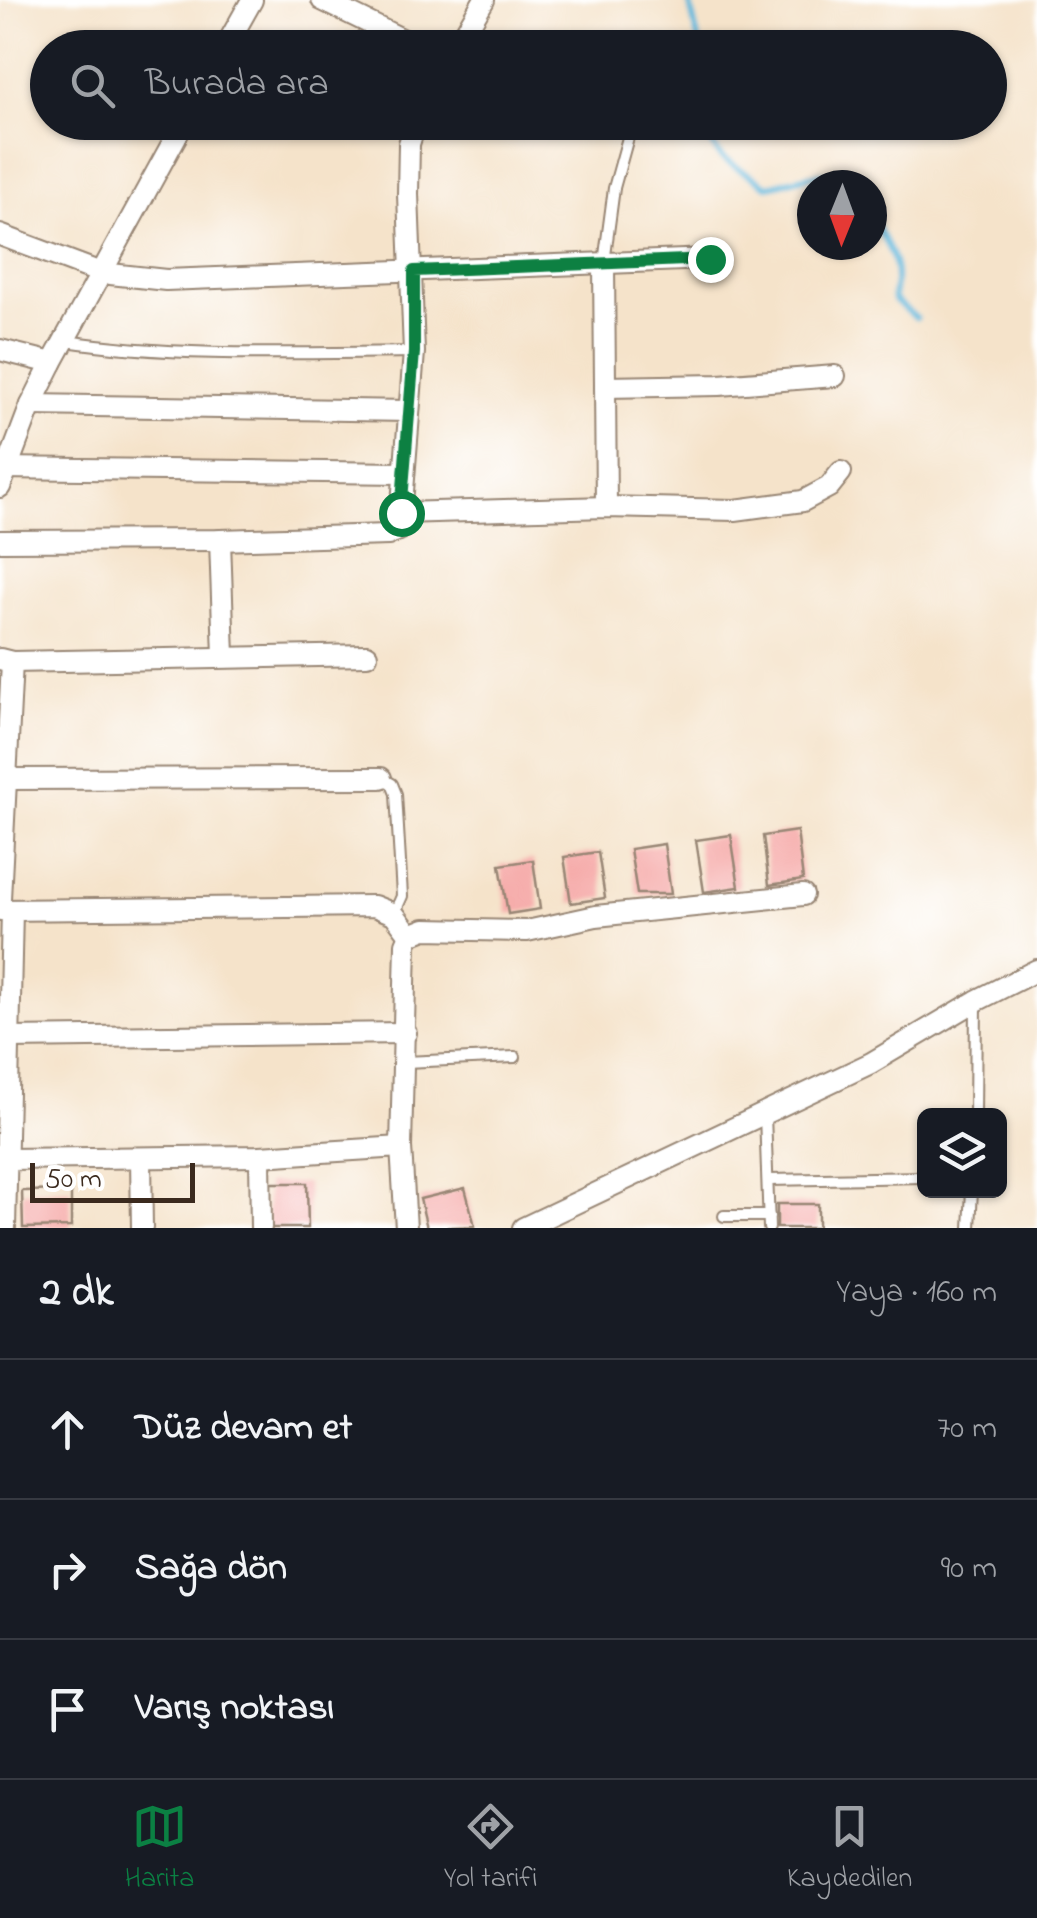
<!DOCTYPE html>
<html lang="tr">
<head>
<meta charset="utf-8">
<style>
	:root { --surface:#171b24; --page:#20242c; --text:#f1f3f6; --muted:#9ea1a6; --line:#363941; --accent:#0b8043 }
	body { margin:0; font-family:"Indie Flower",sans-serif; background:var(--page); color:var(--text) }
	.controls { position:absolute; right:30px; bottom:30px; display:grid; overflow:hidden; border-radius:15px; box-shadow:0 2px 8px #0004 }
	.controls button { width:90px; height:90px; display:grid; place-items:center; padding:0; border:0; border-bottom:2px solid var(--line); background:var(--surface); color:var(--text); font:50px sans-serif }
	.compass { position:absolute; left:797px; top:170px; width:90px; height:90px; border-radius:50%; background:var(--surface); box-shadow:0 2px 8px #0004; rotate:181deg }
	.scale { position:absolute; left:30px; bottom:25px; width:165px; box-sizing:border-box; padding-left:10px; border:5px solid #3b2a1e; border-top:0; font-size:28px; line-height:35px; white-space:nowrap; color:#3b2a1e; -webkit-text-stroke:8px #fff; paint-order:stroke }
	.stop { position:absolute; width:30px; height:30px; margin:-22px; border:8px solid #0b8043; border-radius:50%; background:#fff }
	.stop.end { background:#0b8043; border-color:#fff; box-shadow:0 2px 10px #0008 }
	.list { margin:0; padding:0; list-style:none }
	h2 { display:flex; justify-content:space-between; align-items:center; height:130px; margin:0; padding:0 40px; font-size:42px }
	h2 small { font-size:32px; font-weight:400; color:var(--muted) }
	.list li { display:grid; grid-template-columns:65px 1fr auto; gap:30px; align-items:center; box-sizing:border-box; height:140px; padding:0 40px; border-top:2px solid var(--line) }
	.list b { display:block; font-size:38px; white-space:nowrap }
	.list em { font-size:32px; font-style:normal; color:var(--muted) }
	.icon { flex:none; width:55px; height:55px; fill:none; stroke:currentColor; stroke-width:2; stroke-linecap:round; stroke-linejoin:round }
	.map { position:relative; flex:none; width:1037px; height:1228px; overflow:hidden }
	.search { position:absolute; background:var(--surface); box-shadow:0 2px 8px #0004; left:30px; right:30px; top:30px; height:110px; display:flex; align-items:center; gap:25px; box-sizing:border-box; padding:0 35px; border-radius:55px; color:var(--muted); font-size:38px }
	.sheet { height:550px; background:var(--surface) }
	nav { display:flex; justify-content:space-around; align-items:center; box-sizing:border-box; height:140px; border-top:2px solid var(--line); background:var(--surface); font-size:28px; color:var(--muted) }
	nav a { display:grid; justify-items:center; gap:5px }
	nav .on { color:var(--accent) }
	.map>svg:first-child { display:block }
</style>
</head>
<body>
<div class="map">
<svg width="1037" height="1228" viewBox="0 0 1037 1228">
	<rect width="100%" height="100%" fill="#fff"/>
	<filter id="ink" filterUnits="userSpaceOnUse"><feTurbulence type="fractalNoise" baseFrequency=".01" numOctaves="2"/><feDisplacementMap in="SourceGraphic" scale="20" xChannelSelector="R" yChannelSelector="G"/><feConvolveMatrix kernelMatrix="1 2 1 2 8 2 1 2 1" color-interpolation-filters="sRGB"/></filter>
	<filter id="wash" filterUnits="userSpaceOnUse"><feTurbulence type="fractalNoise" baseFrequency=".0048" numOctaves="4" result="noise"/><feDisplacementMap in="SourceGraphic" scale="40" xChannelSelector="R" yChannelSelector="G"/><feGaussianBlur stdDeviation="2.25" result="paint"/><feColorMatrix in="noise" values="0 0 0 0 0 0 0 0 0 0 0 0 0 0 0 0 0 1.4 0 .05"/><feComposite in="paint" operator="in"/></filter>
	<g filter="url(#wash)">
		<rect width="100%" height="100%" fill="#f5e3ca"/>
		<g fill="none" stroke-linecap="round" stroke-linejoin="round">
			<g stroke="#60b9dd" stroke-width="6">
				<path d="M689 0 700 48"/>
				<path d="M705 122C713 165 736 163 767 186 794 182 827 163 849 185"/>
				<path d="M872 214C879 234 896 254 896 276 896 285 892 290 894 300L916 318"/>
			</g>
		</g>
		<g id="blocks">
			<g fill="#f6acaa">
				<path d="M797 831 803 880 769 885 763 836Z"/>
				<path d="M731 835 739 887 704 892 696 840Z"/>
				<path d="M664 844 671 894H637L630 849Z"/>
				<path d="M598 852 605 898 571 903 564 857Z"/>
				<path d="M533 860 540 909 508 914 500 865Z"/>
				<path d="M267 1183H307L308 1228H267Z"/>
				<path d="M465 1188 475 1226 427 1228 420 1199Z"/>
				<path d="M71 1190V1227L23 1228 22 1191Z"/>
				<rect x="777" y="1204" width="41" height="24"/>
			</g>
		</g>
	</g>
	<g filter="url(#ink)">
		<use href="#blocks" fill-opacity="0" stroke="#988674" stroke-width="2.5"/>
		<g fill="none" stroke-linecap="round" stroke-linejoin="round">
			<defs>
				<g id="lane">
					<path d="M604 263 614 188 632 123"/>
					<path d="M66 341C180 358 297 353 413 352"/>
					<path d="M382 778 392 784 396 794 402 896 394 914"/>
					<path d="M405 1062 515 1057"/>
					<path d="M765 1114 769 1228"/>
					<path d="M975 1116 976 1002"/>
					<path d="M769 1180 924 1177"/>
					<path d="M724 1216H769"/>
					<path d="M970 1228 972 1190"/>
				</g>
				<g id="street">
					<path d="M322 0 420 48"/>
					<path d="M225 48 252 0"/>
					<path d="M456 48 484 0"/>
					<path d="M0 235 101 273 166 280 710 259"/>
					<path d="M604 263 606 507"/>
					<path d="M0 350 52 363"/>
					<path d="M605 387 719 385 835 376"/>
					<path d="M31 405 409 411"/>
					<path d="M0 468 404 473"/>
					<path d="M0 487 31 405 52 363 184 122"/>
					<path d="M401 513 606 507 735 510 803 501 829 487 841 472"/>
					<path d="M220 540 224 656"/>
					<path d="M0 541 220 540 388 535 400 529 414 352 408 194 409 144 416 122"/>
					<path d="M0 659 12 662 367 655"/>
					<path d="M6 779 381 778"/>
					<path d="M0 899 12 662"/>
					<path d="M0 910 374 906 394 914 410 935"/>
					<path d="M10 1038 406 1033"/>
					<path d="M260 1156 261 1228"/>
					<path d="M141 1158 142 1228"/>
					<path d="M7 1159 260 1156 401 1147"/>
					<path d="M5 1228 12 910"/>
					<path d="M406 1228 401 1147 406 944 410 935 425 929 527 931 596 916 803 895"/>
					<path d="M523 1228 871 1063 976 1001 1037 970"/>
				</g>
			</defs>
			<use href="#lane" stroke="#988674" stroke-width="14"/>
			<use href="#street" stroke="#988674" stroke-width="24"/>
			<use href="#lane" stroke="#fff" stroke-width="10"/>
			<use href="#street" stroke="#fff" stroke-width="20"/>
		</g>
	</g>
	<g fill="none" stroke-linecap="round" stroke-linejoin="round" filter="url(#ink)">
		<path stroke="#0b8043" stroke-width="12" d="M401 513 414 352V271L710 259"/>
	</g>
</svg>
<div class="controls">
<button><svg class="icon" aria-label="layers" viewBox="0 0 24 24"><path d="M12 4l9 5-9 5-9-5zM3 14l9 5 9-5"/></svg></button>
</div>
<svg class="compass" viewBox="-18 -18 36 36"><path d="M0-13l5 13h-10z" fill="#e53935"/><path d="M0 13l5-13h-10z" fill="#9ea1a6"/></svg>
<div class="scale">50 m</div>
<div class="stop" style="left:401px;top:513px"></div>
<div class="stop end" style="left:710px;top:259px"></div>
<div class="search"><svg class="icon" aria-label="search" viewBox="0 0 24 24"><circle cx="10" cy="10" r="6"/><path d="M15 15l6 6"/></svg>Burada ara</div>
</div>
<section class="sheet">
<h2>2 dk<small>Yaya · 160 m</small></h2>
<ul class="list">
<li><svg class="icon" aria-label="ahead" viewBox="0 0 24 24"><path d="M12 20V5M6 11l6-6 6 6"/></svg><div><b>Düz devam et</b></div><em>70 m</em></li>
<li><svg class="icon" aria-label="right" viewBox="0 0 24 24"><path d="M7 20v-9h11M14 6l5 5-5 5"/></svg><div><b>Sağa dön</b></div><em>90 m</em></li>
<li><svg class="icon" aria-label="arrive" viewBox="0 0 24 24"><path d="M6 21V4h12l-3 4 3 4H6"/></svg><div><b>Varış noktası</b></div></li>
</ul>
</section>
<nav>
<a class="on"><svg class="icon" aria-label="map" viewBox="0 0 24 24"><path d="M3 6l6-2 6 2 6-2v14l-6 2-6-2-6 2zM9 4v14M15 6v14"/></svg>Harita</a>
<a><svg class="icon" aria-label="directions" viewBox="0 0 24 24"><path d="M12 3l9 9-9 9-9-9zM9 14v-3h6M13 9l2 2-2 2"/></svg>Yol tarifi</a>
<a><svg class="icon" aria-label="saved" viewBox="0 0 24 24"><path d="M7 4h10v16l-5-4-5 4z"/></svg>Kaydedilen</a>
</nav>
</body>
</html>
